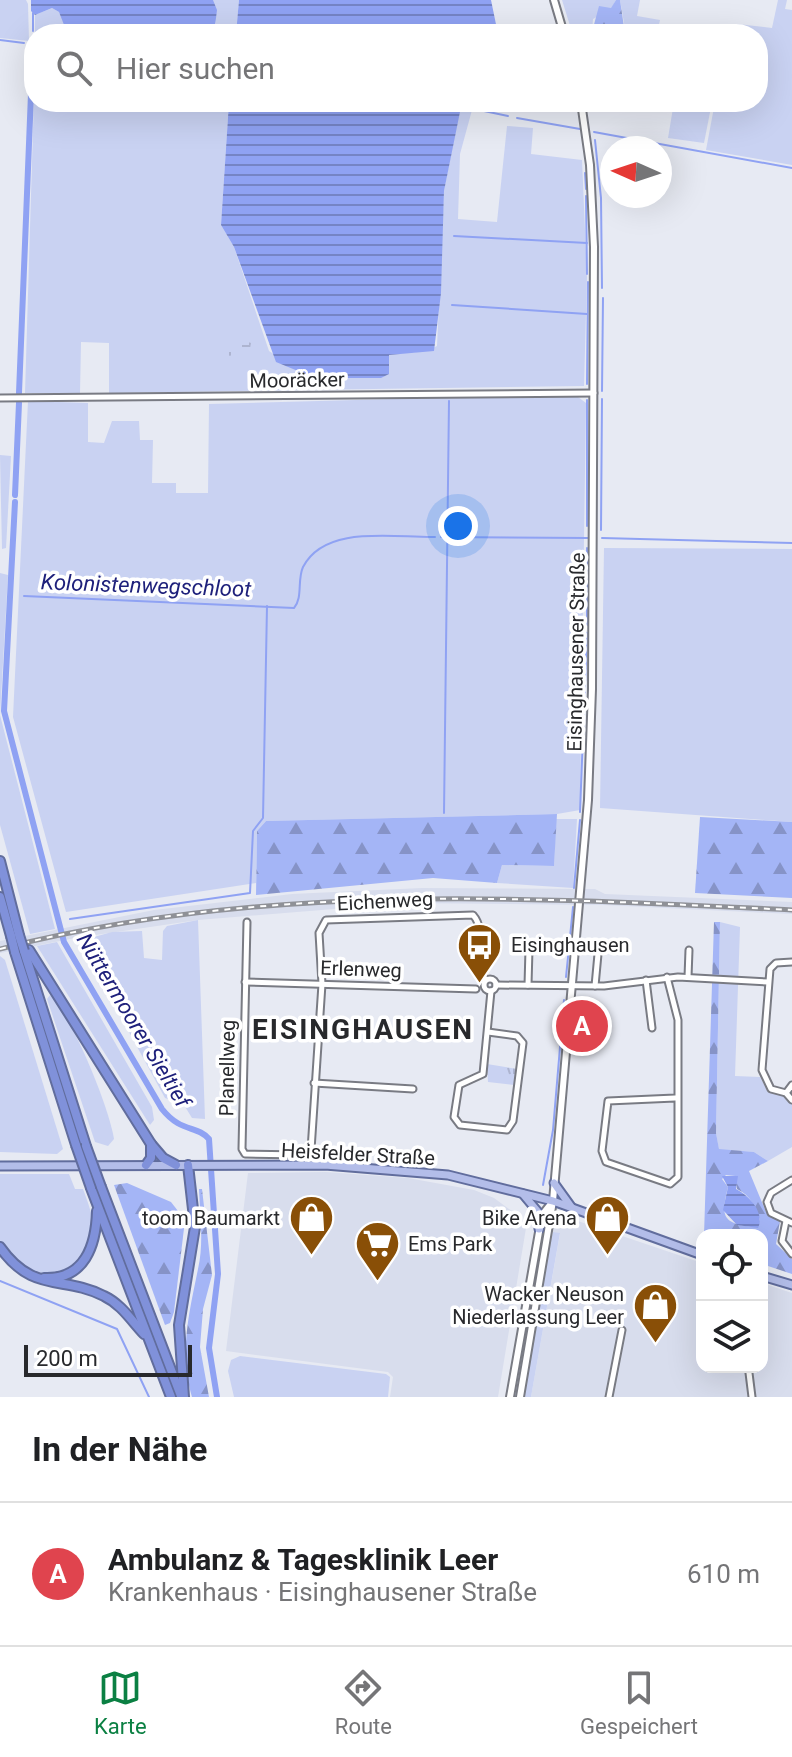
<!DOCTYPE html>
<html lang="de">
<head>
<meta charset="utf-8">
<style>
	:root { --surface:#fff; --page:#f6f6f6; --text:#202124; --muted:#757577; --line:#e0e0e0; --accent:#0b8043 }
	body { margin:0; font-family:Roboto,sans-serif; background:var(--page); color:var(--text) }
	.controls { position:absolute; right:24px; bottom:24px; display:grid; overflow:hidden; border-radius:16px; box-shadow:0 8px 32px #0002 }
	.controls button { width:72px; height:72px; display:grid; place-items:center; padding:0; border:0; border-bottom:2px solid var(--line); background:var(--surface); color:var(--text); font:40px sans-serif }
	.compass { position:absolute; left:600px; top:136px; width:72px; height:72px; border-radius:50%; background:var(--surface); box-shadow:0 8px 32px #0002; rotate:273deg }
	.scale { position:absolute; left:24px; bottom:20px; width:168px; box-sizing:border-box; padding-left:8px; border:4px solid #28292c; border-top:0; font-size:22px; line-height:28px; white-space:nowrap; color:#28292c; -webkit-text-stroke:6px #fff; paint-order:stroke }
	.you { position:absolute; left:458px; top:526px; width:28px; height:28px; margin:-20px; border:6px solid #fff; border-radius:50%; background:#1a73e8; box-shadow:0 0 0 12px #1a73e833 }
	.badge { display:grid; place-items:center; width:52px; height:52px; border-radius:50%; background:var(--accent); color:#fff; font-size:26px; font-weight:700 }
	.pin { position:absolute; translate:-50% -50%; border:4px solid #fff; box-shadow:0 2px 8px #0006 }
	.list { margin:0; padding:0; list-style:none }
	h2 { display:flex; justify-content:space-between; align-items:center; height:104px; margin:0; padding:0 32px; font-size:34px }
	h2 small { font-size:26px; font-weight:400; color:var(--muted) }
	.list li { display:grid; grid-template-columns:52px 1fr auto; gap:24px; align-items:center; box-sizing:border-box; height:144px; padding:0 32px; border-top:2px solid var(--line) }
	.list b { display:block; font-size:30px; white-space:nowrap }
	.list p { margin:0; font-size:26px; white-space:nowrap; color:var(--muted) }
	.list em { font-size:26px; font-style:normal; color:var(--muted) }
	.icon { flex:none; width:44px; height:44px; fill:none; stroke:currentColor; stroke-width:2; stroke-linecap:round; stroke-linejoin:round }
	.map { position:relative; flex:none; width:792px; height:1397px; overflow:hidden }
	.search { position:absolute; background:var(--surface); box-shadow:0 8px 32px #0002; left:24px; right:24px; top:24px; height:88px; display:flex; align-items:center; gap:20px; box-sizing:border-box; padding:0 28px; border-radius:32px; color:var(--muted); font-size:30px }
	.sheet { height:248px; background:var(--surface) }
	nav { display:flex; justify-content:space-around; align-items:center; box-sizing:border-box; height:112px; border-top:2px solid var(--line); background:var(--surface); font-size:22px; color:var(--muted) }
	nav a { display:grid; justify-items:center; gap:4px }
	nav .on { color:var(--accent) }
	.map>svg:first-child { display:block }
</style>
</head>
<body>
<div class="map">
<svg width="792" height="1397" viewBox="0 0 792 1397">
	<defs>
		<pattern id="forest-firs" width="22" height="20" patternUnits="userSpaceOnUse" patternTransform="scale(2)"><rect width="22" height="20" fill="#a4b5f6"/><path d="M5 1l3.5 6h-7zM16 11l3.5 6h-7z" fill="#8693c7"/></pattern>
		<pattern id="wetland-marsh" width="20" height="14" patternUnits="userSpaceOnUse" patternTransform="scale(2)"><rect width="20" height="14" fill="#c9d2f2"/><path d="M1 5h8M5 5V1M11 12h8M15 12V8" fill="none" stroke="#adb4d0"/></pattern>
		<pattern id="park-tufts" width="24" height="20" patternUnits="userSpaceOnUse" patternTransform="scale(2)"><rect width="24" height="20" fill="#c9d2f2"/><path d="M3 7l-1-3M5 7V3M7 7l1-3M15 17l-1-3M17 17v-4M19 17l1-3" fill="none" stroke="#adb4d0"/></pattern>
		<pattern id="water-rules" width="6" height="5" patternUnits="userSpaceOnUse" patternTransform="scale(2)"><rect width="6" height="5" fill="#8fa2f3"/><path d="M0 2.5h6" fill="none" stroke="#7584c5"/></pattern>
	</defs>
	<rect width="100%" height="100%" fill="#e7eaf3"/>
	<g fill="#d8dded">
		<path d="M422 888 595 889 605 894 792 902V914L604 905 408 903 198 920 75 938 0 953V941L154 910 292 894Z"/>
		<path d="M326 1172 408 1178 474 1190 494 1198 527 1222 498 1397H390L393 1377 388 1372 226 1351 248 1173Z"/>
		<path d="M572 1219 702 1263V1367H762V1283L792 1293V1397H531L560 1234 553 1232 555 1220Z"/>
	</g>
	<g fill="#c9d2f2">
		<path d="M0 0H26L28 4 29 41 0 38Z"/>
		<path d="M213 0H239L236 34H214L216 24Z"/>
		<path d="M562 0H616L611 9 593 19 592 32 571 29Z"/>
		<path d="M620 0H640L637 16 660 20 657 34H626Z"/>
		<path d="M778 0H787L785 9 792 10V165L706 150 715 102H758V34H735L737 24 772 28Z"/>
		<path d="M52 8 59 12 69 31 86 34H35V15Z"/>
		<path d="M34 96V102H229L221 225 234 247 269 351 301 372 388 360 389 355C407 351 421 355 437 346L444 191 460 106 462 102H509L472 110 460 154 458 219 497 222 507 126 533 128 531 154 582 160 587 277 584 386 109 393V343L81 342 80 393H25Z"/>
		<path d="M674 102H712L704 143 668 138Z"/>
		<path d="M467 397H578L586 403 580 810 557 814 266 821 257 831 256 883 66 912 13 717 28 401 88 403V442L104 443 112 421H139L140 440H153L152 483H176V493H208L209 404Z"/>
		<path d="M0 455 11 456 6 548 2 549Z"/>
		<path d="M604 548 792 549V822L600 808Z"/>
		<path d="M0 573 8 575 0 715 55 929 30 934 0 825Z"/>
		<path d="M556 819H577L573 888 497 883 502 865 554 866Z"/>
		<path d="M198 920 205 1119 192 1118 184 1105 165 1098 87 955 94 937 112 932 142 931 144 958 162 960 163 931 167 926Z"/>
		<path d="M720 922 740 927 735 1076 760 1077 768 1092 792 1096V1147L768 1161 754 1152 719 1150 716 1133Z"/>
		<path d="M57 942 152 1107 154 1120 150 1125 37 946Z"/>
		<path d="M0 956 5 960 63 1149 57 1154 0 1152Z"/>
		<path d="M50 995C72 1016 109 1107 114 1139L108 1146 95 1142 47 999Z"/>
		<path d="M0 1174H69L75 1189H83C88 1203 94 1217 93 1231 88 1271 46 1286 16 1261 10 1256 2 1249 0 1242 0 1223 0 1194 0 1174Z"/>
		<path d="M540 1232H544L518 1397H512Z"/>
		<path d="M553 1232 560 1233 531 1397H523L544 1267Z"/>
		<path d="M240 1356 386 1374 390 1377 388 1397H234L228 1371 231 1360Z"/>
	</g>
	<g fill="url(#forest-firs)" fill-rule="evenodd">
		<path d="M616 0H620L625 34H572L571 29 592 32 599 6 611 8Z"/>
		<path d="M557 814 554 866 502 865 497 883 433 878 256 895 257 831 266 821Z"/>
		<path d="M700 817 792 822V898L695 893Z"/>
		<path d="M714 922H720L716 1133 719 1149 754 1152 768 1161 749 1171 766 1212 780 1221 776 1244 792 1259V1274L762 1264V1235H704ZM726 1175 735 1176 737 1189C751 1196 755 1206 760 1220L754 1227C721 1224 721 1215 728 1187L722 1179Z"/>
		<path d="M127 1183 171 1202 185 1220 174 1312 170 1323 165 1325 114 1185Z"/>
		<path d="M199 1189H202L212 1275 203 1309 200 1347 209 1397H192C179 1351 189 1314 198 1269 204 1243 200 1215 199 1189Z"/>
	</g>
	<path fill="url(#wetland-marsh)" d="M231 336 251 343 249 354 226 356V339Z"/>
	<path fill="url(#park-tufts)" d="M487 1064 517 1069 514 1085 488 1082Z"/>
	<g fill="url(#water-rules)">
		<path d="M31 0H213L217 10 214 34 77 33 66 30 59 12 52 8 35 15 31 11Z"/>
		<path d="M239 0H491L498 34H236Z"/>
		<path d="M229 102H462L444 191 441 293 434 351 389 355V374L381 378H315L276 362 234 247 221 225Z"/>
		<path d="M738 1176 736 1189C750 1196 765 1213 758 1228L737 1225 723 1210 728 1187 722 1176Z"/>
	</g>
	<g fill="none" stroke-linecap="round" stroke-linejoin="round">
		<g stroke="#8fa2f3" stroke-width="2">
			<path d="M33 31V13"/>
			<path d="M0 40 24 43"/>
			<path d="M28 44H34"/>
			<path d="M460 106 508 116"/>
			<path d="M517 118 580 129"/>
			<path d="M594 132 792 168"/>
			<path d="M595 140 601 198 602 288"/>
			<path d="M585 173 586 189"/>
			<path d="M586 196 587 274"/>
			<path d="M454 236 587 243"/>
			<path d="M452 305 587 314"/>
			<path d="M587 384 588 282"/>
			<path d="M602 391 603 298"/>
			<path d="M587 526V400"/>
			<path d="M601 530 602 399"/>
			<path d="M441 537 588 538"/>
			<path d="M602 538 792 543"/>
			<path d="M587 548V625"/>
			<path d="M24 596 294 608C303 598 297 580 303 567 325 524 394 538 435 537"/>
			<path d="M580 812 587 633"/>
			<path d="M444 813 449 401"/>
			<path d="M574 888 580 820"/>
			<path d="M70 919 250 893 253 831 263 818 267 606"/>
			<path d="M566 977 573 907"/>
			<path d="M543 1185 553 1130 564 1000"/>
			<path d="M0 1281 117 1329 149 1397"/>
		</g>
		<g stroke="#8fa2f3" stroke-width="6">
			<path d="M19 393 33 44"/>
			<path d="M15 495 19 403"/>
			<path d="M15 502 4 711 64 942 162 1109C181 1133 197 1125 209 1139L218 1274 209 1348 217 1397"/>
		</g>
		<defs>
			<g id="minor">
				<path d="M0 398 594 393"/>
				<path d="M247 922 242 1149 245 1154 304 1155 311 1150 322 984 319 933 326 920 473 915C489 933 470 962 486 980"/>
				<path d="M792 962 776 963 770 969 762 1070 771 1089 786 1093 792 1100"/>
				<path d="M667 977 678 1020V1177L670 1184 606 1162 602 1151 608 1101 675 1098"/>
				<path d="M688 977 689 950"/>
				<circle cx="490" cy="985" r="6"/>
				<path d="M646 980 652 1028"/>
				<path d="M245 982 476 989"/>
				<path d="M496 985 604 986 678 977 768 982"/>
				<path d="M528 985 529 949"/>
				<path d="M595 986 598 954"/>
				<path d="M488 1032 517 1036 523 1043 513 1121 507 1130 460 1125 454 1117 459 1085 483 1074 491 991"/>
				<path d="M314 1083 413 1089"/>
				<path d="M786 1093 792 1085"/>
				<path d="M792 1180 771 1193 767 1202 771 1213 792 1223"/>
				<path d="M786 1221 782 1241 792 1254"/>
				<path d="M749 1373 752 1397"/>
				<path d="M609 1397 622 1330"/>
			</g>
			<g id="tertiary">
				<path d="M554 0 564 34"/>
				<path d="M510 1397 542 1215 553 1201"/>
				<path d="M520 1397 553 1201 588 800 592 689 594 247 590 165 581 102"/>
			</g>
			<g id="primary">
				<path d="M0 1166 325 1165 448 1175 553 1201 702 1255"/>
				<path d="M554 1183 572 1208"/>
				<path d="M523 1194 538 1212 539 1229"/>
				<path d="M762 1276 792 1285"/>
			</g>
			<g id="motorway">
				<path d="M0 861 19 935"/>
				<path d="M0 897 11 936"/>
				<path d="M29 950 151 1144 163 1158 176 1165"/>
				<path d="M24 951 86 1146"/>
				<path d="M15 952 76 1145"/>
				<path d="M146 1165 151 1158V1144"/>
				<path d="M101 1187 181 1396"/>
				<path d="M91 1188 171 1397"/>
				<path d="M0 1247C33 1294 63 1275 104 1296 121 1304 131 1320 144 1334"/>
				<path d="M44 1278C85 1280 96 1245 97 1211"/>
				<path d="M184 1397 179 1325 195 1227 188 1165"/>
			</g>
		</defs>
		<use href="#minor" stroke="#797b83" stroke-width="9"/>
		<use href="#tertiary" stroke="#797b83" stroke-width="10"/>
		<use href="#primary" stroke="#616d9d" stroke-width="11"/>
		<use href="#motorway" stroke="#616d9d" stroke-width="12"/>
		<use href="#minor" stroke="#fff" stroke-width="5"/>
		<use href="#tertiary" stroke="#fff" stroke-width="6"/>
		<use href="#primary" stroke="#b3bde9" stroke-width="7"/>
		<use href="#motorway" stroke="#8091da" stroke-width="8"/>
		<defs>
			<path id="rail" d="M0 949C260 882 527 897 792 910"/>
		</defs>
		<use href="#rail" stroke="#8f9197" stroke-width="5"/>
		<use href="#rail" stroke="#fff" stroke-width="2" stroke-dasharray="6" stroke-linecap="butt"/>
		<defs>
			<g id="motorway-bridge">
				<path d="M19 935 24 951"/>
				<path d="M11 936 15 952"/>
				<path d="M76 1145 91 1188"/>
				<path d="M86 1146 101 1187"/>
			</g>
		</defs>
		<use href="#motorway-bridge" stroke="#616d9d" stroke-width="12" stroke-linecap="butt"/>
		<use href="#motorway-bridge" stroke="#8091da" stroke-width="8"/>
	</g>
	<defs>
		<symbol id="bus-pin" viewBox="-11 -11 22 30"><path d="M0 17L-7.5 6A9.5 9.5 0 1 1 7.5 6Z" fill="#894f07" stroke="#fff"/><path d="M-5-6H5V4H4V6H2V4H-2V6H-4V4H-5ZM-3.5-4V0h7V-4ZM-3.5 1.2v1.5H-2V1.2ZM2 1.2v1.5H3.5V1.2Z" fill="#fff"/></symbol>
		<symbol id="shop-pin" viewBox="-11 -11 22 30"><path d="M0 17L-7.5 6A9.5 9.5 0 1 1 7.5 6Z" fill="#894f07" stroke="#fff"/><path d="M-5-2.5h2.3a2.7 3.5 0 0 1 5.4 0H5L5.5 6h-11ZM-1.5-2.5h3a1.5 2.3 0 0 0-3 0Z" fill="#fff"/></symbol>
		<symbol id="supermarket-pin" viewBox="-11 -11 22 30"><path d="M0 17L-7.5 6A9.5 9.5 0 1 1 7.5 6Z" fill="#894f07" stroke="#fff"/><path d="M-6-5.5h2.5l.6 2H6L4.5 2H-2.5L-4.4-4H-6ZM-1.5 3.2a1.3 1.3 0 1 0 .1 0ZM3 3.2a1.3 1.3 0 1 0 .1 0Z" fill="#fff"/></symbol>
	</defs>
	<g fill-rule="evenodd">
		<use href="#bus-pin" x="454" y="920" width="51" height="69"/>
		<use href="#shop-pin" x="286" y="1192" width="51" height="69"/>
		<use href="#shop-pin" x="582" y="1192" width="51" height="69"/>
		<use href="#supermarket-pin" x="352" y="1218" width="51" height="69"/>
		<use href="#shop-pin" x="630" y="1280" width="51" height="69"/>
	</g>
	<g text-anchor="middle" stroke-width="7" stroke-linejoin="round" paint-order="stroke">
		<g font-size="20" fill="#28292c" stroke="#fff">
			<text transform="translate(297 380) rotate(-1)" y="7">Mooräcker</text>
			<text transform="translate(576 652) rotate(-89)" y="7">Eisinghausener Straße</text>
			<text transform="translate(385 901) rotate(-3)" y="7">Eichenweg</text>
			<text transform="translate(361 969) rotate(2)" y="7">Erlenweg</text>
			<text transform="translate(227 1068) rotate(-89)" y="7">Planellweg</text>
			<text transform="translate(358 1154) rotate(3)" y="7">Heisfelder Straße</text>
		</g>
		<g font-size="20" fill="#28292c" stroke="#fff" text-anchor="end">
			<text x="511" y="952" text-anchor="start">Eisinghausen</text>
			<text x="280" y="1225">toom Baumarkt</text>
			<text x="577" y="1225">Bike Arena</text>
			<text x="408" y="1251" text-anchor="start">Ems Park</text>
			<text x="624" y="1301">Wacker Neuson<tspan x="624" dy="23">Niederlassung Leer</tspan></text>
		</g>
		<g font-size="22" font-style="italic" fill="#1e207b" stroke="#fff">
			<text transform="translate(146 585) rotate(2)" y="8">Kolonistenwegschloot</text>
			<text transform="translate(134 1020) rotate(59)" y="8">Nüttermoorer Sieltief</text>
		</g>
		<g font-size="28" font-weight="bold" letter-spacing="2" fill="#28292c" stroke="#fff">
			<text x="363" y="1039">EISINGHAUSEN</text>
		</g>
	</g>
</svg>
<div class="controls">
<button><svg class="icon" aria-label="locate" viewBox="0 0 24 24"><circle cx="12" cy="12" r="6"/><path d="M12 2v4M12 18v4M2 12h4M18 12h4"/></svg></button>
<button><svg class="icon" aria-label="layers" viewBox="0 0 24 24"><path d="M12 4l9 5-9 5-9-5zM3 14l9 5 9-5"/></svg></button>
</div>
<svg class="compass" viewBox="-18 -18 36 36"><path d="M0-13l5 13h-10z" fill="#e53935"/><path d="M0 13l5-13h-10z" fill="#757577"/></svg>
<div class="scale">200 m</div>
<div class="you"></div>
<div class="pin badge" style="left:582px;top:1026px;background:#e0444e">A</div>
<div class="search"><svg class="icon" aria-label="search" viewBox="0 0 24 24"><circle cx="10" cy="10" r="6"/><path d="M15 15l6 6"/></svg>Hier suchen</div>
</div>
<section class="sheet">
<h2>In der Nähe<small></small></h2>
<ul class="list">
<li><span class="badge" style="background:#e0444e">A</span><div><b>Ambulanz &amp; Tagesklinik Leer</b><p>Krankenhaus · Eisinghausener Straße</p></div><em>610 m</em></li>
</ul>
</section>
<nav>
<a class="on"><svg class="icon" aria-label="map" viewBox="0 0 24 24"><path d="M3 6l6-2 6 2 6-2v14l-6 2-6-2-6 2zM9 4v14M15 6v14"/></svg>Karte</a>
<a><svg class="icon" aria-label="directions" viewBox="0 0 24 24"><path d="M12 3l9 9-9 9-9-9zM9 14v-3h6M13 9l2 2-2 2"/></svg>Route</a>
<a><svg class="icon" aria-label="saved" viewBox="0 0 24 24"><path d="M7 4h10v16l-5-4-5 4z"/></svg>Gespeichert</a>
</nav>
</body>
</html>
